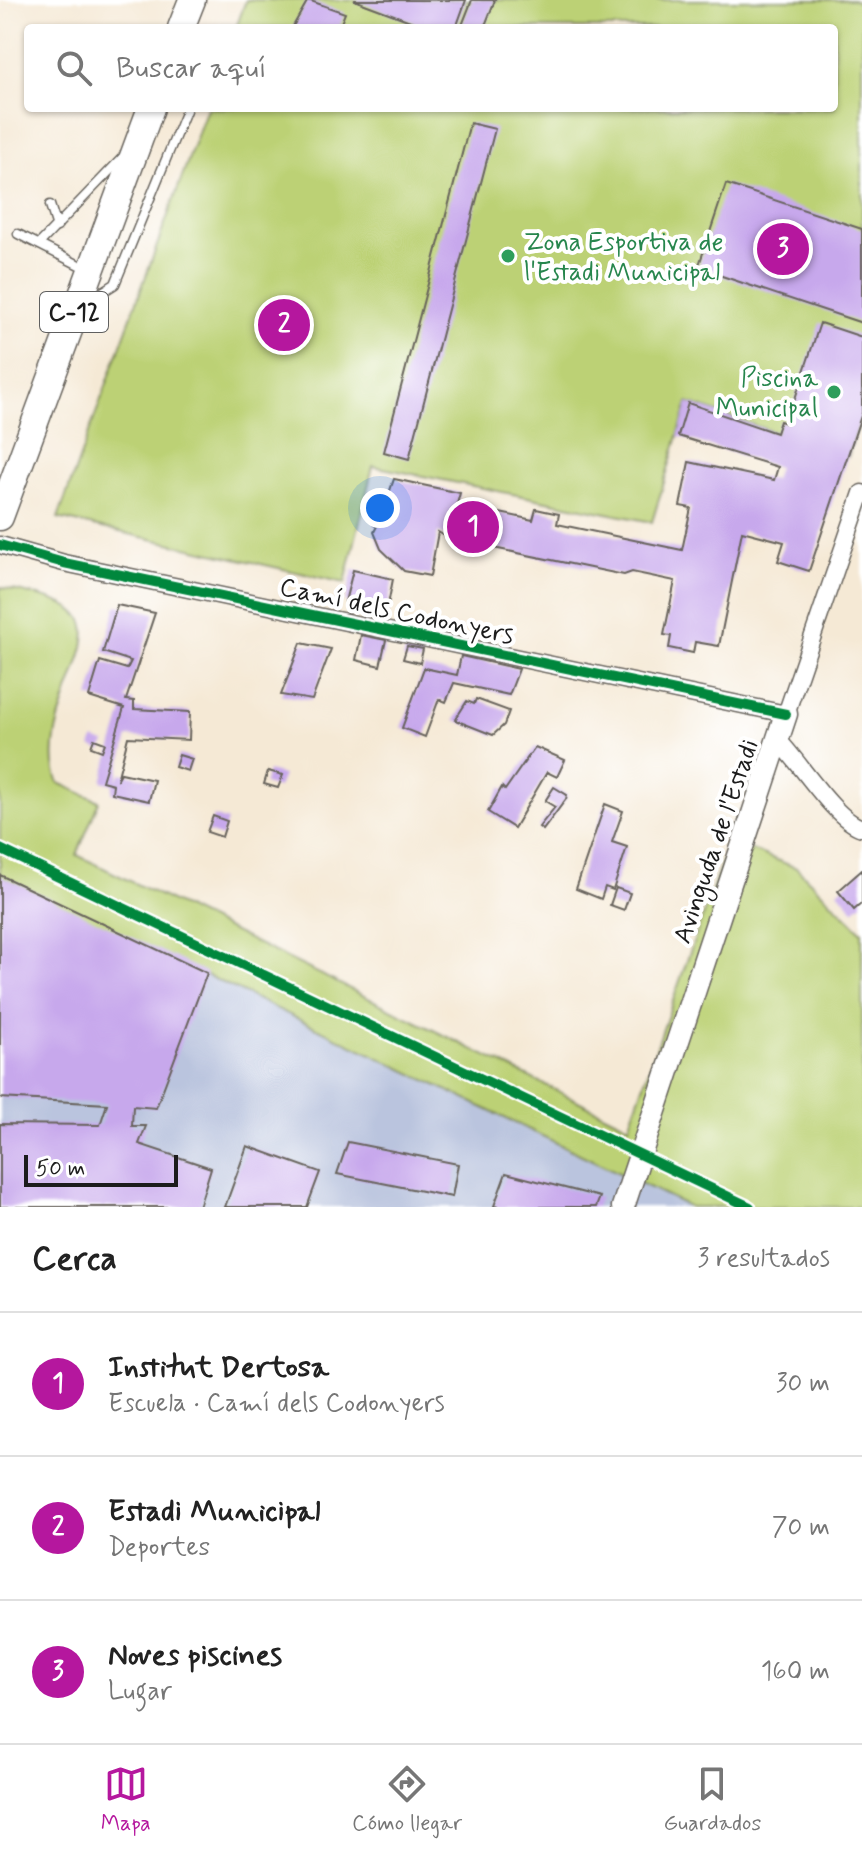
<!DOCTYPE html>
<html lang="es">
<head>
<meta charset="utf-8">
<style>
	:root { --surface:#fff; --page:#f2f2f2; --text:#222; --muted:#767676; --line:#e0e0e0; --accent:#b5179e }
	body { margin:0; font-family:Mynerve,sans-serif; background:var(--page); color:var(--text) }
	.scale { position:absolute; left:24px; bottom:20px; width:154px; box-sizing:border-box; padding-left:8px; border:4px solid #1c1c1c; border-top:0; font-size:22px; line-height:28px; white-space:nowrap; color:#1c1c1c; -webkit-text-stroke:6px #fff; paint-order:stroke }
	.you { position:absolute; left:380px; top:508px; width:28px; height:28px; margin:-20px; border:6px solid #fff; border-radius:50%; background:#1a73e8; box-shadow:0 0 0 12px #1a73e833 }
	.badge { display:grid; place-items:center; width:52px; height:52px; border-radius:50%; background:var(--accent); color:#fff; font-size:26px; font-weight:700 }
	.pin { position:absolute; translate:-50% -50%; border:4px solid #fff; box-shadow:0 2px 8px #0006 }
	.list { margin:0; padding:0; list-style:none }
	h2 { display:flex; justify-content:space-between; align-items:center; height:104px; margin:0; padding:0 32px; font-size:34px }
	h2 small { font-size:26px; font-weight:400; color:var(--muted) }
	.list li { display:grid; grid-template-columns:52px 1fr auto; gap:24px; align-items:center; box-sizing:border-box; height:144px; padding:0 32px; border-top:2px solid var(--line) }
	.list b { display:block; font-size:30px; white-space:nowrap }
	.list p { margin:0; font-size:26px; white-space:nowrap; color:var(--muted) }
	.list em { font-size:26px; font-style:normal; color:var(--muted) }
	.icon { flex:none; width:44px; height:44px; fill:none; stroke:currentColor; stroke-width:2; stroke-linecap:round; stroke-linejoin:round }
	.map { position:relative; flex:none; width:862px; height:1207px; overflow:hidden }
	.search { position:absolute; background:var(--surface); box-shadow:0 2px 6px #0004; left:24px; right:24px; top:24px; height:88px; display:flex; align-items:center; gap:20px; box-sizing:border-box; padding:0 28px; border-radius:8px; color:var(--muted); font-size:30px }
	.sheet { height:536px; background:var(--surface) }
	nav { display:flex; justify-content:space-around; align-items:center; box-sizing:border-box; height:112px; border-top:2px solid var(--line); background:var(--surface); font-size:22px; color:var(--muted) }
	nav a { display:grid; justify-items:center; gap:4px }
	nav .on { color:var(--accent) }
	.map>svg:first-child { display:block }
</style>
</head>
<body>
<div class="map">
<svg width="862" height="1207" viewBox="0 0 862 1207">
	<rect width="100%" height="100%" fill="#fff"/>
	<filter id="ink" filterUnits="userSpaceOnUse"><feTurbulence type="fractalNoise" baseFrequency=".0125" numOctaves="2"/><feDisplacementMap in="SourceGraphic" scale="16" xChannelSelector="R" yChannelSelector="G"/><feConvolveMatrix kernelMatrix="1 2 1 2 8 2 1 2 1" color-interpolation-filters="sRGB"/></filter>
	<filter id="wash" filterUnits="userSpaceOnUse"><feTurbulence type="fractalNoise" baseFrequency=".006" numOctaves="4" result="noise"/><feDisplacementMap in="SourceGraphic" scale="32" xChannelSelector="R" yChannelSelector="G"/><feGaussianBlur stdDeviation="1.8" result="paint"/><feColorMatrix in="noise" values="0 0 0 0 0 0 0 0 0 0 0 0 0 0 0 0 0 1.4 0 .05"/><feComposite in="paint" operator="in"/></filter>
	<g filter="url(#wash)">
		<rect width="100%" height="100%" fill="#f5e9d5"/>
		<path fill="#bac4de" d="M0 876 631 1180 690 1207H0Z"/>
		<g fill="#bcd175" stroke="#6c7648" stroke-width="2">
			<path d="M246 0H853L862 3V412L848 457 688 403 652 522 373 466 345 583 58 518 207 108H834V28H236Z"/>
			<path d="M0 587C23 593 65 598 80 617 103 645 34 727 59 783L99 801 77 855 629 1126 729 841 797 868 862 932V1207H690L0 876Z"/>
		</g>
		<g id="blocks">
			<g fill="#c7a8ec">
				<path d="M308 0 345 13 339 28H292Z"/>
				<path d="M354 0H466L456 28H429Z"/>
				<path d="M472 0H495L484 28H461Z"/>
				<path d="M470 123 495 129 409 459 384 452Z"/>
				<path d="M726 184 862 229V323L698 268Z"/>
				<path d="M820 323 862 337V413L809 571 778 561 784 542 742 531 719 646 695 642 693 653 669 648 671 636 664 635 675 581 632 572 624 575 450 539 438 532 430 576 404 571 381 549 374 532 377 526 374 525 378 507 384 508 394 479 460 493 457 504 533 520 536 509 559 514 557 524 682 550 691 508 680 506 689 462 774 480 778 467 678 436 688 403 776 433 780 421 787 423Z"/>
				<path d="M353 570 393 579 387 610 345 602Z"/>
				<path d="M117 605 155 613 126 700 134 701V709L190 712 189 740 128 737 117 780 121 773 154 780 149 801 112 793 113 784 102 781 124 708 89 697 100 661 127 669 131 661 103 652Z"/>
				<path d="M361 635 386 640 380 666 356 660Z"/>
				<path d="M301 643 331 649 312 700 281 695Z"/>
				<path d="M407 646 423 649 420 663 403 659Z"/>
				<path d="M461 656 519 669 509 695 454 683 446 702 439 699 425 737 402 728 424 668 457 675Z"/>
				<path d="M476 699 509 711 504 725 493 735 455 720 467 701 474 704Z"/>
				<path d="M94 739 105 743 102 751 91 747Z"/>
				<path d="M535 747 565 760 557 777 547 772 514 828 488 812 502 787 505 790Z"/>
				<path d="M179 755 192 759 188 771 175 767Z"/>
				<path d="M268 771 283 775 278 788 264 784Z"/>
				<path d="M554 787 567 795 566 799 543 830 539 827 555 807 545 801Z"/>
				<path d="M605 804 623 811 612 842 627 847 613 890 605 887 601 899 576 889Z"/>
				<path d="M213 816 227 821 222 837 207 832Z"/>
				<path d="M862 870V903L854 910 838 891Z"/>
				<path d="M0 875 207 973 156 1108 133 1106 132 1126H146L139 1144 211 1168 199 1207H0V1124L100 1125 107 1104 0 1098Z"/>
				<path d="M616 888 630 893 624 910 610 905Z"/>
				<path d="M348 1142 458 1164 452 1197 337 1174Z"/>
				<path d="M247 1146 320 1172 307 1207H225Z"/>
				<path d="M506 1173 600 1197 596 1207H498L494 1206Z"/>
			</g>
		</g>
	</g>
	<g filter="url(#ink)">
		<use href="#blocks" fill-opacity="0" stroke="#68645d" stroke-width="2"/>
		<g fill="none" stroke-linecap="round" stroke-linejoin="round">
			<defs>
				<g id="service">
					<path d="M50 205 57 227"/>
					<path d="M18 234 89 270"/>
					<path d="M39 244 123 157"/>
					<path d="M88 301 115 284 187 108"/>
				</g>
				<g id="minor">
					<path d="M0 545 64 563 786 714 862 493"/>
					<path d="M778 740C799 761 835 820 862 828"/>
				</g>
				<path id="tertiary" d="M623 1207 786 714"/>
				<g id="primary">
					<path d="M181 28 192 0"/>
					<path d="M0 517 151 108"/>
				</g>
			</defs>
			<use href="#service" stroke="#68645d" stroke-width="11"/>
			<use href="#minor" stroke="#68645d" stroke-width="19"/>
			<use href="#tertiary" stroke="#68645d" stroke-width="25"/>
			<use href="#primary" stroke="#68645d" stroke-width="29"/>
			<use href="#service" stroke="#fff" stroke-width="8"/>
			<use href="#minor" stroke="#fff" stroke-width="16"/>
			<use href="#tertiary" stroke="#fff" stroke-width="22"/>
			<use href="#primary" stroke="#fff" stroke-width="26"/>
			<defs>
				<g id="cycleway">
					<path d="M0 545 64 563 786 714"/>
					<path d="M0 849 750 1207"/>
				</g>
			</defs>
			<use href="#cycleway" stroke="#fff" stroke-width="15"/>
			<use href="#cycleway" stroke="#00873e" stroke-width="10"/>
		</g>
	</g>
	<g fill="#2e9e5b" stroke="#fff" stroke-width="3">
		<circle cx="508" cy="256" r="8"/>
		<circle cx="834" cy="392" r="8"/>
	</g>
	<g text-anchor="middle" stroke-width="8" stroke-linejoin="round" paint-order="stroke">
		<rect fill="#fff" stroke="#606060" stroke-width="2" x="40" y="292" width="68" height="40" rx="6"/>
		<g font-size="24" font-weight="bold" fill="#1c1c1c">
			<text x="74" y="320">C-12</text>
		</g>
		<g font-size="26" fill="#27864d" stroke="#fff" text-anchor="start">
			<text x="524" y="250">Zona Esportiva de<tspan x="524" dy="30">l'Estadi Municipal</tspan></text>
			<text x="818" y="386" text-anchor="end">Piscina<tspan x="818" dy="30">Municipal</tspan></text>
		</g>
		<g font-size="26" fill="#1c1c1c" stroke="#fff">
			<text transform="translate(397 610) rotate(12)" y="9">Camí dels Codonyers</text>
			<text transform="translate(715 841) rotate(-71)" y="9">Avinguda de l'Estadi</text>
		</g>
	</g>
</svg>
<div class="scale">50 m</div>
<div class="you"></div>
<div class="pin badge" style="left:473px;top:527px">1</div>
<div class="pin badge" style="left:284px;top:325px">2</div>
<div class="pin badge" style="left:783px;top:249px">3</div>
<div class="search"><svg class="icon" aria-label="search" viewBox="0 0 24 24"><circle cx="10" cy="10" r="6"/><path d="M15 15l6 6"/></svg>Buscar aquí</div>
</div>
<section class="sheet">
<h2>Cerca<small>3 resultados</small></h2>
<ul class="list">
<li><span class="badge">1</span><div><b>Institut Dertosa</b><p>Escuela · Camí dels Codonyers</p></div><em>30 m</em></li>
<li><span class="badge">2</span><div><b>Estadi Municipal</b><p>Deportes</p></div><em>70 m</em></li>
<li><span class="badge">3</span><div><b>Noves piscines</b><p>Lugar</p></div><em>160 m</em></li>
</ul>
</section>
<nav>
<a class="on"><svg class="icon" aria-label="map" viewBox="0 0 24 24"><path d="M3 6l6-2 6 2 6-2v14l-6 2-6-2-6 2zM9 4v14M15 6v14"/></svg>Mapa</a>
<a><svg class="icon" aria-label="directions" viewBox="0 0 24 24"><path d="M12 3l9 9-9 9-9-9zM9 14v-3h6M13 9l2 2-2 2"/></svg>Cómo llegar</a>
<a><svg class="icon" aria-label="saved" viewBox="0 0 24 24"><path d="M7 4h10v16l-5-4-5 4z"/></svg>Guardados</a>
</nav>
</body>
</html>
